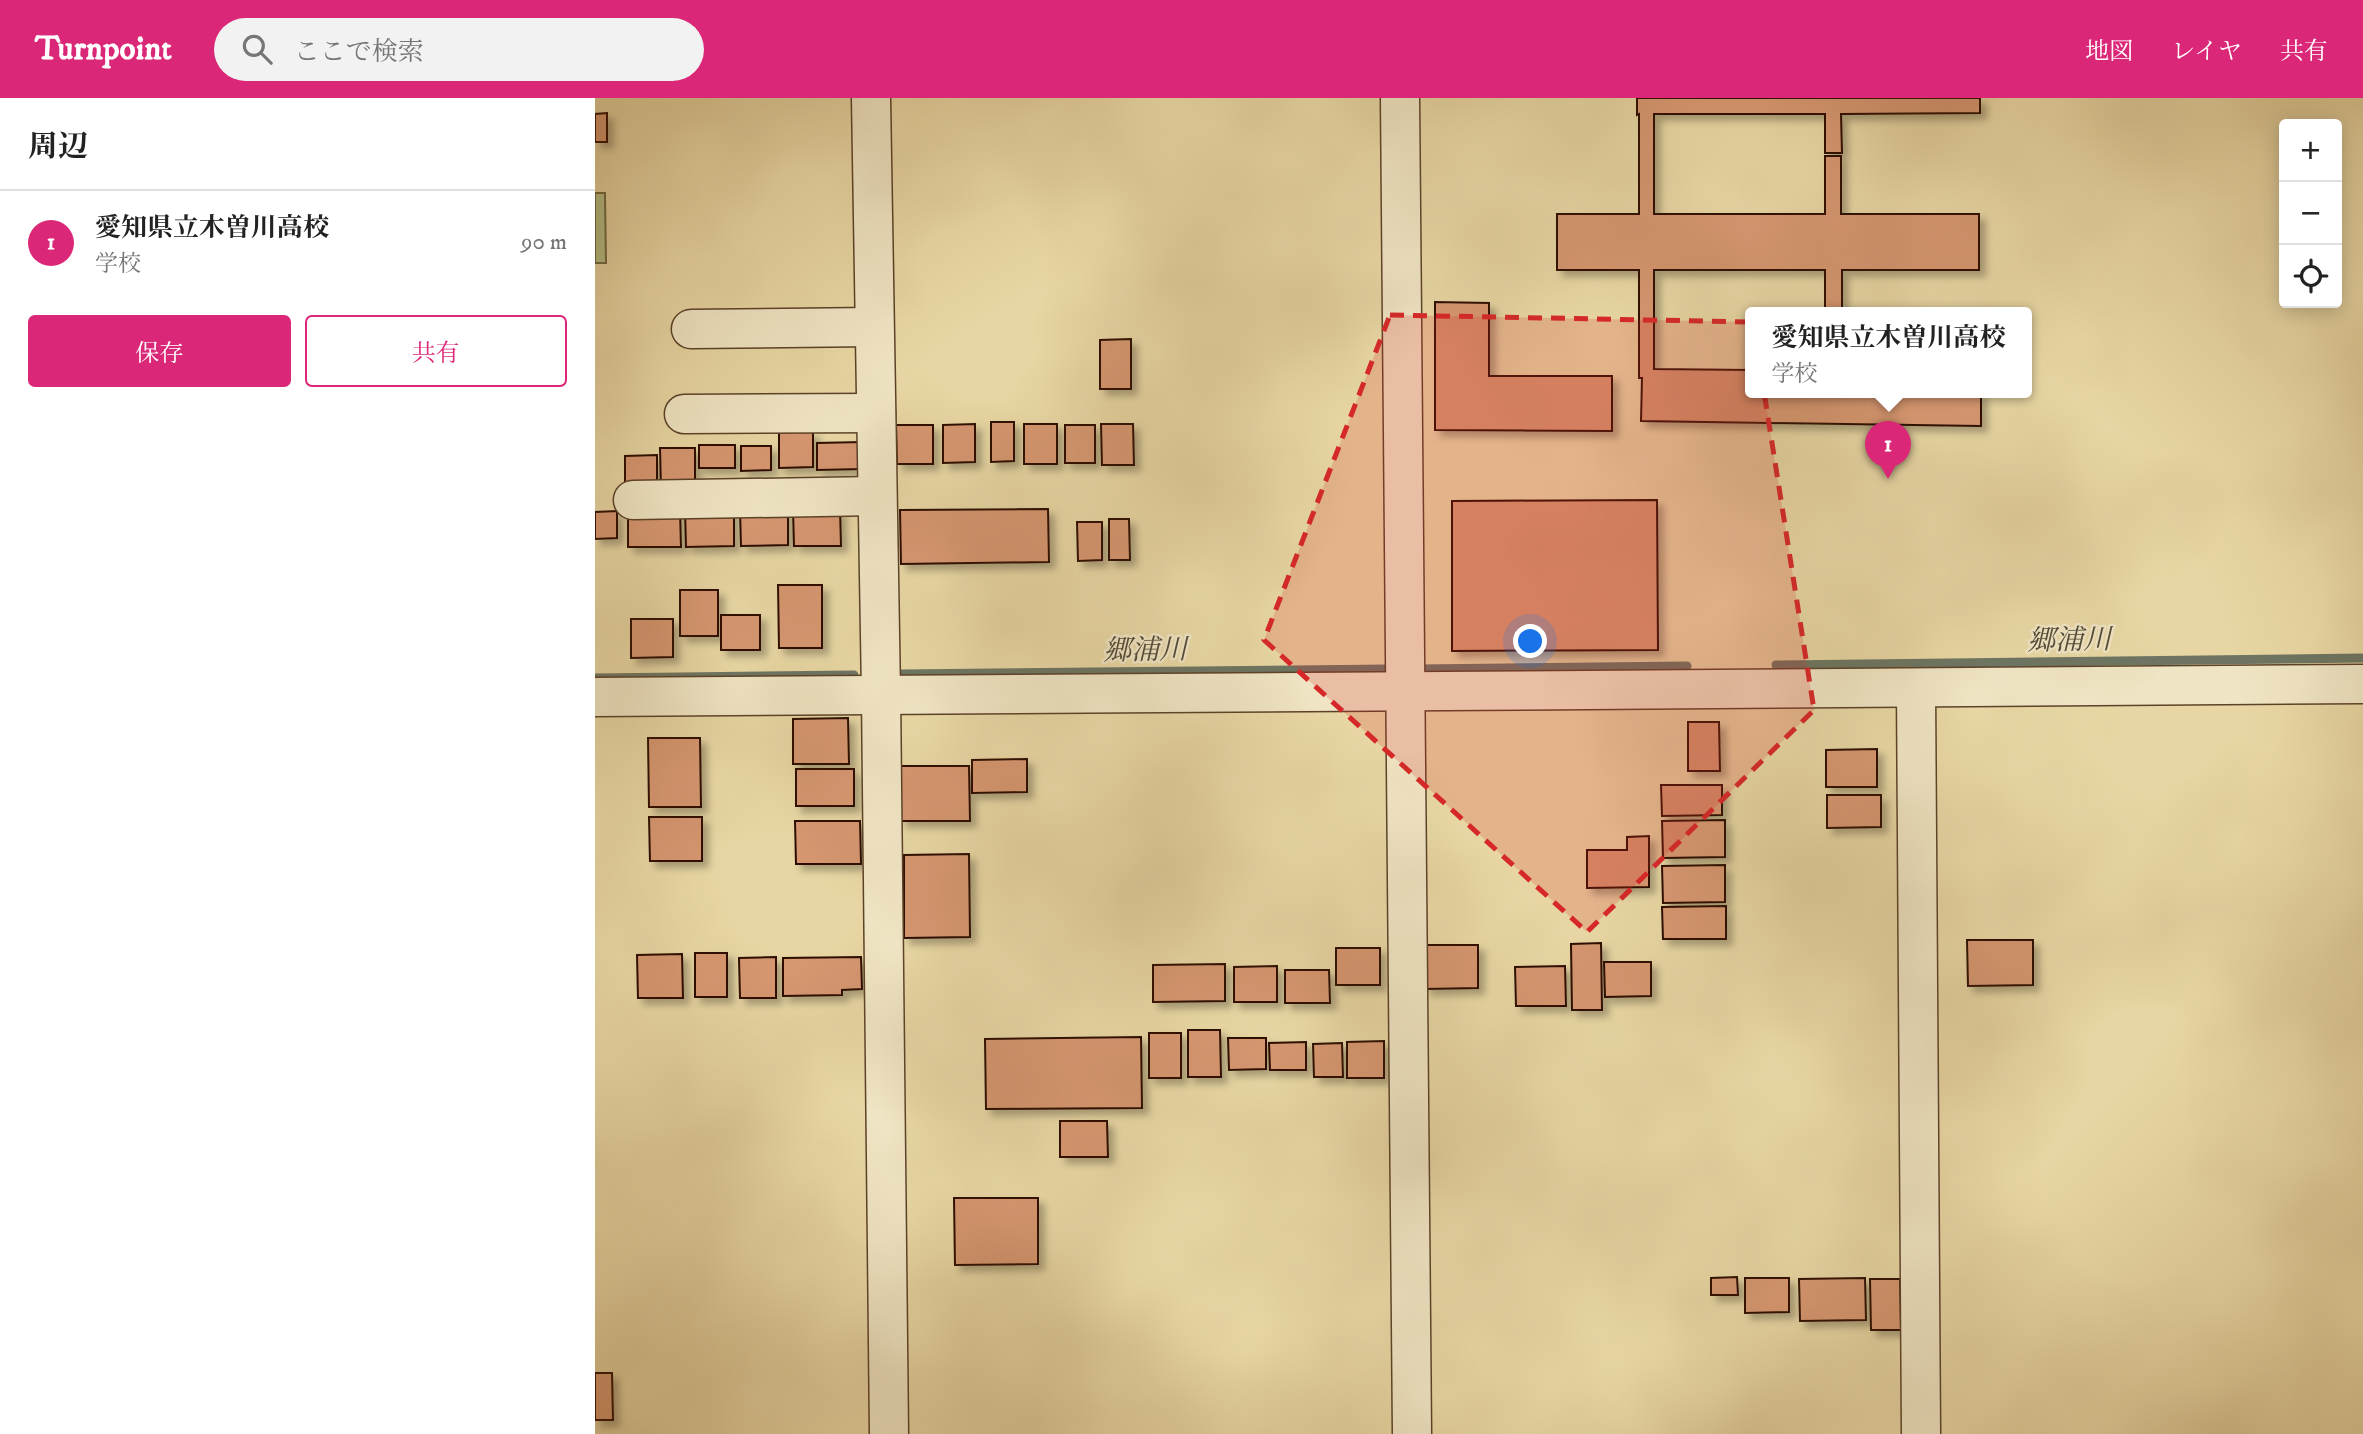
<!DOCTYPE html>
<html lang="ja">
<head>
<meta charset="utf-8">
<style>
	:root { --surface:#fff; --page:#f2f2f2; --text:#222; --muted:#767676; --line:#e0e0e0; --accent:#db2777 }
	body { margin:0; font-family:"IM FELL DW Pica","Noto Serif JP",serif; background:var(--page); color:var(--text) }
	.controls { position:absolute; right:21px; top:21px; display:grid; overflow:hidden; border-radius:7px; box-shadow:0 4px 18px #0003 }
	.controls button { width:63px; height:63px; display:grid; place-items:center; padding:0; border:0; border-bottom:2px solid var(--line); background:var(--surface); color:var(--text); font:35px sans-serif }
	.you { position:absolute; left:936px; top:544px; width:24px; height:24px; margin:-18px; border:5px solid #fff; border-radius:50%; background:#1a73e8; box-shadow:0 0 0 10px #1a73e833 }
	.badge { display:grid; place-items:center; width:46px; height:46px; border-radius:50%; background:var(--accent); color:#fff; font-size:23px; font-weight:700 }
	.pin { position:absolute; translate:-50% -58px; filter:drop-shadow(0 2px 4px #0008) }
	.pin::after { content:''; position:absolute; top:37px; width:24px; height:21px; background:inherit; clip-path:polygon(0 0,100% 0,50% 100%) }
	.popup { position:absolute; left:1150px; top:209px; width:287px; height:91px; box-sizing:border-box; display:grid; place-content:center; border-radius:7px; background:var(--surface); filter:drop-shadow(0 2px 5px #0005); font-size:23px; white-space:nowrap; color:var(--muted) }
	.popup b { font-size:26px; color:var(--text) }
	.popup::after { content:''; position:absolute; left:50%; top:100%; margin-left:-14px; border:14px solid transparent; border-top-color:var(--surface) }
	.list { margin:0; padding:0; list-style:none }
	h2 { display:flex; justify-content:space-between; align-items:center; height:91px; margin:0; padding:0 28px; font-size:30px }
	h2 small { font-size:23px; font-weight:400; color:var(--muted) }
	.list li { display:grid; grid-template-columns:46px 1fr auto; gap:21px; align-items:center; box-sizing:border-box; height:105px; padding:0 28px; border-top:2px solid var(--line) }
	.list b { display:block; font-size:26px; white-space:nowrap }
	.list p { margin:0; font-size:23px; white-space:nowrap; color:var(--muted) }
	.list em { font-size:23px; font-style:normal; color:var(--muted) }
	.actions { display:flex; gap:14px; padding:21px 28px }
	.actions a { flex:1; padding:16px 0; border:2px solid var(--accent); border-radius:7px; text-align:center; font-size:24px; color:var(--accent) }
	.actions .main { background:var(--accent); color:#fff }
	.icon { flex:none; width:38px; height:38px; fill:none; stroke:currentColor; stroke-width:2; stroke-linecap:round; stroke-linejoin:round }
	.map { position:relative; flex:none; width:1768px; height:1336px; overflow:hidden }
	header { display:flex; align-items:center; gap:42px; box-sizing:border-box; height:98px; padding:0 35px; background:var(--accent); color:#fff }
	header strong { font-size:33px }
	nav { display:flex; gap:38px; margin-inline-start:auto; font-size:24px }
	.search { width:490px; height:63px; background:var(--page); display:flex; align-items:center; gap:18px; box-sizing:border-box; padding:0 24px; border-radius:38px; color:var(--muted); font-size:26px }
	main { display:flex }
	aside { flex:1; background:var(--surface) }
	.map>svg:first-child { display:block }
</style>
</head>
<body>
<header>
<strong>Turnpoint</strong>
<div class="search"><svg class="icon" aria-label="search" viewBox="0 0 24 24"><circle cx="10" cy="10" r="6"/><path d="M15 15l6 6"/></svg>ここで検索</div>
<nav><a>地図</a><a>レイヤ</a><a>共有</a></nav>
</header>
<main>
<aside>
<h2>周辺<small></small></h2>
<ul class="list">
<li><span class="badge">1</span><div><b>愛知県立木曽川高校</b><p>学校</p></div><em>90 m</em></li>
</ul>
<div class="actions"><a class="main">保存</a><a>共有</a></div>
</aside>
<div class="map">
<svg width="1768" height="1336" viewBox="0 0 1768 1336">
	<defs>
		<filter id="shadow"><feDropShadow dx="6" dy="6" stdDeviation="3.5" flood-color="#0004"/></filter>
	</defs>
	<rect width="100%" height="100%" fill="#e7d6a3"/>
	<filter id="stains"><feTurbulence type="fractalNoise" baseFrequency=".00286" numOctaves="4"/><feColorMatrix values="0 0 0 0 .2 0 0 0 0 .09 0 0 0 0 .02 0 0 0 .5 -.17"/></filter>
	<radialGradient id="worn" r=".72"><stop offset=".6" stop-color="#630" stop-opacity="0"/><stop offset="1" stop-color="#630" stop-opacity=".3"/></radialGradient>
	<path fill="#b4be86" stroke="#706743" stroke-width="2" d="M0 95H10L11 165H0Z"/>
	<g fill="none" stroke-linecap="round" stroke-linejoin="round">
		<g stroke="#6d7562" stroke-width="9">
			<path d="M1181 567 1768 560"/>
			<path d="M823 571 1092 568"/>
			<path d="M306 576 793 571"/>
			<path d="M0 580 259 577"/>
		</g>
	</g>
	<g fill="#d59670" stroke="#2d1000" stroke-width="2" filter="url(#shadow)">
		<path d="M1042 0H1385V15L1246 16 1247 55H1230V16H1059V116H1230V58H1246V116H1384V172H1247V215H1230V172H1059V271L1155 272V295H1386V328L1046 323 1047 280H1044V172H962V116H1044V16L1042 17Z"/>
		<path d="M12 15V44H0V16Z"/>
		<path d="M840 204 894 205V278H1017V333L840 332Z"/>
		<path d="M536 241V291H505V242Z"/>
		<path d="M396 324H419V363L396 364Z"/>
		<path d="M380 326V364L348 365V327Z"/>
		<rect x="429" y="326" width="33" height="40"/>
		<path d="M506 326H538L539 367H507Z"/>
		<path d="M301 327H338V366H302Z"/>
		<rect x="470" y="327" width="30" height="38"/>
		<path d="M184 334H218V369L184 370Z"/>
		<path d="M267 344V371L222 372V345Z"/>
		<rect x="104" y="347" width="36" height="23"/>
		<path d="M146 348H176V372L146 373Z"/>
		<path d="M65 350H100V390L66 391Z"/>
		<path d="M62 357V393H30V358Z"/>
		<path d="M1062 402 1063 552 857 553V403Z"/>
		<path d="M193 411V447L146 448 145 412Z"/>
		<path d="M198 411H245L246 448H199Z"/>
		<path d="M453 411 454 464 306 466 305 412Z"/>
		<path d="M90 412H139V448L91 449Z"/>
		<path d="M22 413V440L0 441V414Z"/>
		<path d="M33 413H85L86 449H33Z"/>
		<path d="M514 421H534L535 462H514Z"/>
		<path d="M482 424H507V462L483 463Z"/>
		<path d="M183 487H227V550H184Z"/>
		<rect x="85" y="492" width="38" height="46"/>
		<rect x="126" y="517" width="39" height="35"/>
		<path d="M36 521H78V559L36 560Z"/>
		<path d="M253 620 254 666H198V621Z"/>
		<path d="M1093 624H1124L1125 673H1093Z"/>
		<path d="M53 640H105L106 709H54Z"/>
		<path d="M1282 651V689H1231V652Z"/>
		<path d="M432 661V694L377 695V662Z"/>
		<path d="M305 668H374L375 723H305Z"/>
		<rect x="201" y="671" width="58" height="37"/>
		<path d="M1066 687H1127V717L1067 718Z"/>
		<path d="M1232 697H1286V729L1232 730Z"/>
		<path d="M54 719H107V763H55Z"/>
		<path d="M1130 722V759L1068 760 1067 723Z"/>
		<path d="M200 723H265L266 766H201Z"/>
		<path d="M1054 738V789L992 790V752H1032V739Z"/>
		<path d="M374 756 375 839 309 840V757Z"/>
		<path d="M1130 767V804L1068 805 1067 768Z"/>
		<path d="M1131 808V841H1068L1067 809Z"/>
		<path d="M1372 842H1438V887L1373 888Z"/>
		<path d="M1006 845 1007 912H977L976 846Z"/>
		<path d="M829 847H883V890L830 891Z"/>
		<rect x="741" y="850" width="44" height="37"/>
		<rect x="100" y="855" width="32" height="44"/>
		<path d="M87 856 88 900H43L42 857Z"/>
		<path d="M181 859V900H145L144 860Z"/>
		<path d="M266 859 267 891 247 892V897L188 898V860Z"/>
		<path d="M1009 864H1056V898L1010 899Z"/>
		<path d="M630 866V903L558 904V867Z"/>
		<path d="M682 868V904H639V869Z"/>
		<path d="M970 868 971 908H921L920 869Z"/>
		<path d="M690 872H734L735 905H690Z"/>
		<path d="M593 932H625L626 979H593Z"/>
		<rect x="554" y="935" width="32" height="45"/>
		<path d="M546 939 547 1010 391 1011 390 941Z"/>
		<path d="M633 940H671V971L634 972Z"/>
		<path d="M789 943V980H752V944Z"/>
		<path d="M711 944V972H675L674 945Z"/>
		<path d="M747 945 748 979H719L718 946Z"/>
		<path d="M465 1023H512L513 1059H465Z"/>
		<path d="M359 1100H443V1166L360 1167Z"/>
		<path d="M1142 1179 1143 1197H1116V1180Z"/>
		<path d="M1150 1180H1194V1214L1150 1215Z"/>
		<path d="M1270 1180 1271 1222 1205 1223 1204 1181Z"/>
		<path d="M1275 1181H1305L1306 1232H1276Z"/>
		<path d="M0 1275H17L18 1322H0Z"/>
	</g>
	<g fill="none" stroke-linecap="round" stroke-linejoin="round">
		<defs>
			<g id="minor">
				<path d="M276 0 286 596 294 1336"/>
				<path d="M805 0 817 1336"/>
				<path d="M96 231 279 229"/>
				<path d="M89 316 281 315"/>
				<path d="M38 402 282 398"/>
				<path d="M1321 591 1326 1336"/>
				<path d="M0 599C589 593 1179 593 1768 586"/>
			</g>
		</defs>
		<use href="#minor" stroke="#5c4229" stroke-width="41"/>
		<use href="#minor" stroke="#efe4c3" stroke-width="38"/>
	</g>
	<path fill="#d62828" fill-opacity="0.2" stroke="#d62828" stroke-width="5" stroke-dasharray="14 9" stroke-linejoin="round" d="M795 217 1158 224 1219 612 992 834 669 542Z"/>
	<g text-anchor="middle" stroke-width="5" stroke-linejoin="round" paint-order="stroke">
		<g font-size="28" font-style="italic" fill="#524b39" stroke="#efe4c3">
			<text transform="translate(1474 541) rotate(-1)" y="10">郷浦川</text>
			<text transform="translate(550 551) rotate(-1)" y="10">郷浦川</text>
		</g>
	</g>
	<rect width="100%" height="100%" filter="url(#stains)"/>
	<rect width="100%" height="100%" fill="url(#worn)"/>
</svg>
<div class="controls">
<button>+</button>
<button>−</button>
<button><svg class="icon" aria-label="locate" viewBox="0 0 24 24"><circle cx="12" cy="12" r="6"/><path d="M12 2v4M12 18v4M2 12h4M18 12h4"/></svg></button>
</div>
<div class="you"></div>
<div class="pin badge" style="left:1293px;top:381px">1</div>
<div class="popup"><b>愛知県立木曽川高校</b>学校</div>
</div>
</main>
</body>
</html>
